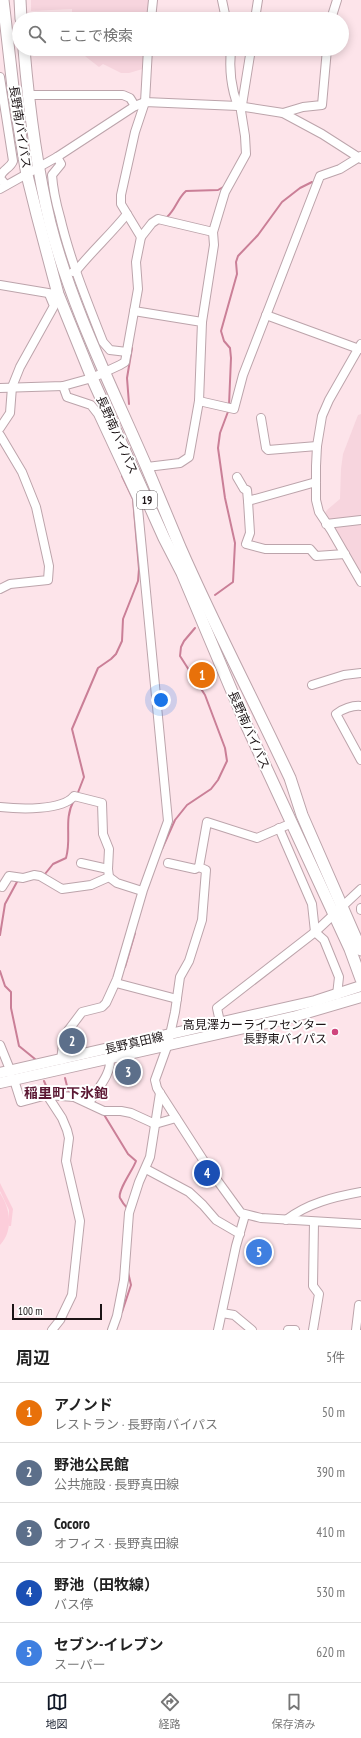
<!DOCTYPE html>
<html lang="ja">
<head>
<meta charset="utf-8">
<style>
	:root { --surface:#fff; --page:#f6f6f6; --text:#222; --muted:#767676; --line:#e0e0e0; --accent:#111827 }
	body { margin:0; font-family:"PT Sans Narrow","Noto Sans JP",sans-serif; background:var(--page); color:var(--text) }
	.scale { position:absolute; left:12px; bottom:10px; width:90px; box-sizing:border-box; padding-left:4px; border:2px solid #1c1416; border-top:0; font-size:11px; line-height:14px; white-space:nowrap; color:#1c1416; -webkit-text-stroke:3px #fff; paint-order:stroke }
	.you { position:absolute; left:161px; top:700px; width:14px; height:14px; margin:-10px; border:3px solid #fff; border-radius:50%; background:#1a73e8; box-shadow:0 0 0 6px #1a73e833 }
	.badge { display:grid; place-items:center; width:26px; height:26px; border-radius:50%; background:var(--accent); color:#fff; font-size:13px; font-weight:700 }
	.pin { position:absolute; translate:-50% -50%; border:2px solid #fff; box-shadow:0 1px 4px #0006 }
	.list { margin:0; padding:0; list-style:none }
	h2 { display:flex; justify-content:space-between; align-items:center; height:52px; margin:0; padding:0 16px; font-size:17px }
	h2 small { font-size:13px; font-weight:400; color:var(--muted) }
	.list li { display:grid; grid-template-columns:26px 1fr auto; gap:12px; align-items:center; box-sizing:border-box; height:60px; padding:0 16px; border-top:1px solid var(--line) }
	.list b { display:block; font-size:15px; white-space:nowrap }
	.list p { margin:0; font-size:13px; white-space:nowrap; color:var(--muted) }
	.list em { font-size:13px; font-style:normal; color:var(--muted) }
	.icon { flex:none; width:22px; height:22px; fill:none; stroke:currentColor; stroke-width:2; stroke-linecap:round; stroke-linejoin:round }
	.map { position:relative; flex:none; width:361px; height:1330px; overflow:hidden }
	.search { position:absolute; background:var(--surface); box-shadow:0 2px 10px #0003; left:12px; right:12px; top:12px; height:44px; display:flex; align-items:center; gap:10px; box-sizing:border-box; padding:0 14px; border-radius:22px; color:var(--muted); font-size:15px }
	.sheet { height:352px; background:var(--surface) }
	nav { display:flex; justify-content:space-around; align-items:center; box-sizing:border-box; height:56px; border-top:1px solid var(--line); background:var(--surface); font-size:11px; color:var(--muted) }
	nav a { display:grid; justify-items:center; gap:2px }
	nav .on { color:var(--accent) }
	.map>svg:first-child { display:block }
</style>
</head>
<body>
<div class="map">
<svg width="361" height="1330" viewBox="0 0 361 1330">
	<rect width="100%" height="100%" fill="#fde4ea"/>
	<g fill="#f7d5de">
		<path d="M31 0H150L149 19H72V9L31 11Z"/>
		<path d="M76 49H147L146 68 129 73H121L103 64 99 67Z"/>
		<path d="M361 414V577L324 515 327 510 340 499 341 469 343 454 358 415Z"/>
	</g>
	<g fill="#fccdda">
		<path d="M0 1183 13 1209 11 1226H9V1210L0 1191Z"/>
		<path d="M0 1193C10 1208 14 1230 0 1245Z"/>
	</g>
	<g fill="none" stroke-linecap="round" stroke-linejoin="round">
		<g stroke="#ca7f97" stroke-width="2">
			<path d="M167 217C176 209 177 199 186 191L218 190 225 186"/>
			<path d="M129 404 127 378 132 348"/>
			<path d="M229 405 231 358 230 348 224 341 221 331 237 274 236 262 238 256 258 235 282 202 300 188 312 182"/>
			<path d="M215 595 233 582 235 543 225 498 218 448 220 433 229 409"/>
			<path d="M77 795 84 777 72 729 98 668 111 659 116 654 122 641 123 619 138 581 139 569 133 499 122 476"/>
			<path d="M162 849 175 820 187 805 211 789 218 780 227 761 225 748 205 695 180 656 181 647 184 641 195 628"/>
			<path d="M42 874H45L53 864 66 858C72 838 63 820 74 800"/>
			<path d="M0 935 5 904 18 880"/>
			<path d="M125 967 135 933"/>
			<path d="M0 971 5 986 11 992V1008L19 1046 35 1059"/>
			<path d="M67 1040 72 1032"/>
			<path d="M65 1078 69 1094"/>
			<path d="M44 1081 49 1093"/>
			<path d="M103 1113 128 1154 136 1161C133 1170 117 1191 120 1198 122 1202 125 1206 128 1209"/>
			<path d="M131 1228 132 1219"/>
			<path d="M122 1312 131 1285 128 1272"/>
		</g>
		<defs>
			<g id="minor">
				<path d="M222 0 226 19"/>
				<path d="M151 19 153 0"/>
				<path d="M255 19 258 0"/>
				<path d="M331 19 337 0"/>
				<path d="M231 49C229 69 231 88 238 106"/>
				<path d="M0 77 13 161C10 169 2 169 0 178L6 185"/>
				<path d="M27 95H123L130 98 135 106"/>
				<path d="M283 113 303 107 322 105 327 49"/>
				<path d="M57 157 61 164 52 175C53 189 56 203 60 217 70 260 87 301 103 342L110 350 127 352"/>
				<path d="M0 189 57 157 135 106 145 102 238 106 283 113 322 134 361 159"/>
				<path d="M141 237 152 223 158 219 213 232"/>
				<path d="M73 272 76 271C92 251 111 234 127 214"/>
				<path d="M0 285 54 294"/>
				<path d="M134 311 202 322 199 401 189 457 180 463 147 467"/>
				<path d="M266 315 359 349"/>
				<path d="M202 322 214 245 213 232 225 192 246 154 245 136 241 111 251 49"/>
				<path d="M361 344 329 400 322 416 317 446 316 466V500L319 512 331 530 361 582"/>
				<path d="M0 388 63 386 92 378 120 365 125 362 138 289 136 262 141 237 121 204V195L135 132 145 102 148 49"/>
				<path d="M199 401 234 409 243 375 320 176 340 169 361 156"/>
				<path d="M261 418 266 448 268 450 317 446"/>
				<path d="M0 428 10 413 12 387 20 367 54 306 49 294"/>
				<path d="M0 435 22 472 36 507 49 566 48 580 10 584 0 589"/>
				<path d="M237 477 244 489 247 490 248 501 316 482"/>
				<path d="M248 501 250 533 246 544 265 549H310L316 556 345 554"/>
				<path d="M326 524 361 520"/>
				<path d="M312 685 344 675 361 673"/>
				<path d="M361 706C353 705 342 709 336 714L361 760"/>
				<path d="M0 807C19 809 62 811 74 796L102 803 103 834 109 849 108 869"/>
				<path d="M292 823 257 838 207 822 199 867 206 870 202 920 189 961 180 977 175 1012 168 1044 155 1080 157 1088 160 1093 209 1169 241 1213 261 1218 361 1224"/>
				<path d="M279 828 312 904 315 932 324 940 339 977 337 995"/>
				<path d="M168 863 195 869 199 867"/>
				<path d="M109 877 117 883 142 891"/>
				<path d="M2 887 9 876 23 878 34 875 40 876 62 889 91 885 109 877 108 869 81 863"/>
				<path d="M361 908V910"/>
				<path d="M116 983 177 999"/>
				<path d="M220 1022 217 1008 315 932 361 889"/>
				<path d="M0 1045 11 1072"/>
				<path d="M61 1060 64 1036 82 1012 102 1007 106 1003 117 979 143 890 168 821 137 498 98 414 91 405 67 397 63 386"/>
				<path d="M14 1080 21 1102 47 1095 62 1118 67 1130 69 1138 66 1161 80 1221 72 1295 60 1320 52 1330"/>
				<path d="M47 1095 74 1097 104 1111H121L131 1113 155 1124 176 1118"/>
				<path d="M89 1103C96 1091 114 1071 109 1058"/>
				<path d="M146 1169 189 1192 203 1205 216 1220 240 1234"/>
				<path d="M286 1220C308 1203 334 1197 361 1192"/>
				<path d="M222 1313 234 1315 252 1330"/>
				<path d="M112 1330 117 1316 124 1280 129 1213 139 1182 150 1157 160 1093"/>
				<path d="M218 1330 236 1246 245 1215"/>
				<path d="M288 1330H295"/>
				<path d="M313 1330 319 1294 313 1286 314 1222"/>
				<path d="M356 1330 359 1305"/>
			</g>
			<g id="major">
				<path d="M0 1073 315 1001 361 986"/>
				<path d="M0 1083 293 1017 361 997"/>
			</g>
			<g id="highway">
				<path d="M3 0 14 96 27 175 37 215 58 294 92 378 164 538 182 573 244 720 350 949 361 979"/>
				<path d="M20 0 21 19"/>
				<path d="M24 49C29 109 36 165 50 223 72 309 112 387 147 468 158 494 169 521 180 547 214 625 254 701 290 778L302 815 361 950"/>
			</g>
		</defs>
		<use href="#minor" stroke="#bca4ab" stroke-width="10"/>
		<use href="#major" stroke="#bca4ab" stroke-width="12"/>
		<use href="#highway" stroke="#bca4ab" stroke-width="13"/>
		<use href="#minor" stroke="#fff" stroke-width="8"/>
		<use href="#major" stroke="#fff" stroke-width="10"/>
		<use href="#highway" stroke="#fff" stroke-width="11"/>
	</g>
	<circle fill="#cf457d" stroke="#fff" stroke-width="1.5" cx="335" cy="1032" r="4"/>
	<g text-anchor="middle" stroke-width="4" stroke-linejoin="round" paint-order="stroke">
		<rect fill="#fff" stroke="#605a5c" stroke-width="1" x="137" y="491" width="20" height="18" rx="3"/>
		<g font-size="11" font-weight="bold" fill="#1c1416">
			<text x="147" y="504">19</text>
		</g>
		<g font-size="12" fill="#1c1416" stroke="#fff">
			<text transform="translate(20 127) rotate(81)" y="4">長野南バイパス</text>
			<text transform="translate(117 435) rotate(66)" y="4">長野南バイパス</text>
			<text transform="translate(249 730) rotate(66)" y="4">長野南バイパス</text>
			<text transform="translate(134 1043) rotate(-13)" y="4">長野真田線</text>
		</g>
		<g font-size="12" fill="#1c1416" stroke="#fff" text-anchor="end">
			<text x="327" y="1029">高見澤カーライフセンター<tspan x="327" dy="14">長野東バイパス</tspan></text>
		</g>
		<g font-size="14" font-weight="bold" fill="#5c1934" stroke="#fff">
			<text x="66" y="1098">稲里町下氷鉋</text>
		</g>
	</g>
</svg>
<div class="scale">100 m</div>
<div class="you"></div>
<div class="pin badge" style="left:202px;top:675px;background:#e8710a">1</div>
<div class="pin badge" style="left:72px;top:1041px;background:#5c6f8a">2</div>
<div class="pin badge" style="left:128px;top:1072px;background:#5c6f8a">3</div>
<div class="pin badge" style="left:207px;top:1173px;background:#1a4fb4">4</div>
<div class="pin badge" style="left:259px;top:1252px;background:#3f7fe0">5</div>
<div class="search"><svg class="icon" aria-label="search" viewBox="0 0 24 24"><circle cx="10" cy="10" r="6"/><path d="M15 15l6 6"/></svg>ここで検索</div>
</div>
<section class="sheet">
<h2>周辺<small>5件</small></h2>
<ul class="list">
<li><span class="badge" style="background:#e8710a">1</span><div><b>アノンド</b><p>レストラン · 長野南バイパス</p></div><em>50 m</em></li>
<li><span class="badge" style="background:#5c6f8a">2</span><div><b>野池公民館</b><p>公共施設 · 長野真田線</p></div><em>390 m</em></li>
<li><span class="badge" style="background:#5c6f8a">3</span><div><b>Cocoro</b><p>オフィス · 長野真田線</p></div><em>410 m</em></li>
<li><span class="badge" style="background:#1a4fb4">4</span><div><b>野池（田牧線）</b><p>バス停</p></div><em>530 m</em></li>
<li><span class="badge" style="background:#3f7fe0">5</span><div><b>セブン-イレブン</b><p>スーパー</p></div><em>620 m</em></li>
</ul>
</section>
<nav>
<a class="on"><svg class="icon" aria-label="map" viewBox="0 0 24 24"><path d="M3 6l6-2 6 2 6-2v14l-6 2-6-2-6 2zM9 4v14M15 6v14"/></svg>地図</a>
<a><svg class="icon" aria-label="directions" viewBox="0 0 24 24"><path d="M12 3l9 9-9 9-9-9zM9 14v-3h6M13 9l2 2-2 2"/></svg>経路</a>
<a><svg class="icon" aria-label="saved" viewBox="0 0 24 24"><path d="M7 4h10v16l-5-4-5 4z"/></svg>保存済み</a>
</nav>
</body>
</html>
